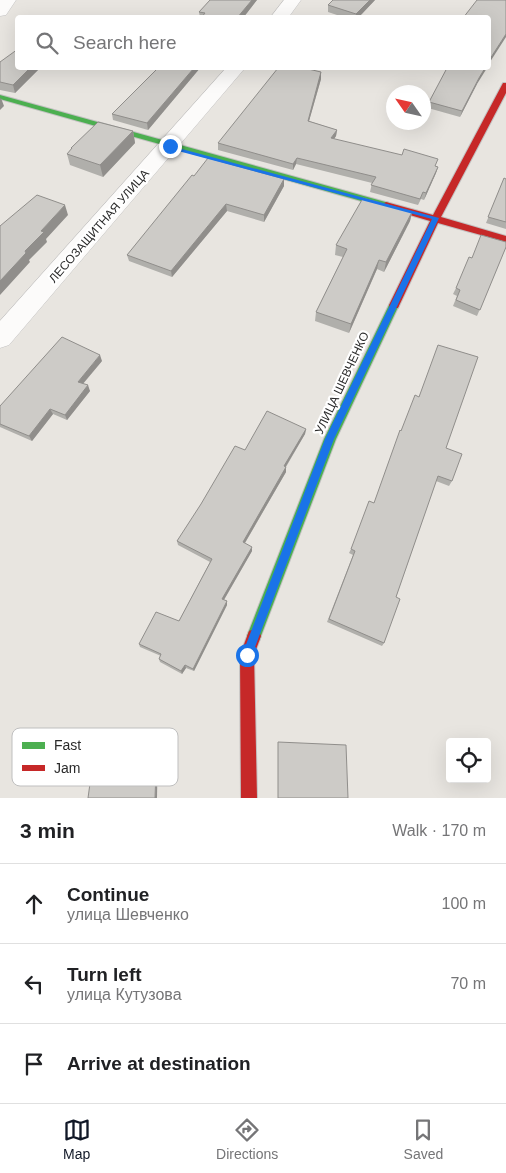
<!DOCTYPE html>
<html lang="en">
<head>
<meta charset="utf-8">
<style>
	:root { --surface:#fff; --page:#f6f6f6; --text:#202124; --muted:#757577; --line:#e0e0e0; --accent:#111827 }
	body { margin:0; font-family:Helvetica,sans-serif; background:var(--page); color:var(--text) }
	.controls { position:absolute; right:15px; bottom:15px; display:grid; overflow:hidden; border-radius:5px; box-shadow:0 5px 20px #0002 }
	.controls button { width:45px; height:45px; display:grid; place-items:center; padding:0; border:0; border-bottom:1px solid var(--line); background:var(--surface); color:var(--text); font:25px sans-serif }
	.compass { position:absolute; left:386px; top:85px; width:45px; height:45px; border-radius:50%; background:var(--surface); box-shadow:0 5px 20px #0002; rotate:304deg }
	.stop { position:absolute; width:15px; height:15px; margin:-11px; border:4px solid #1a73e8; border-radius:50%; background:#fff }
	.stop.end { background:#1a73e8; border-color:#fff; box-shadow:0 1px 5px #0008 }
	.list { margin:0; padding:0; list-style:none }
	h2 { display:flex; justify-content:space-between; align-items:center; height:65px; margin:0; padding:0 20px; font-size:21px }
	h2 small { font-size:16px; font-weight:400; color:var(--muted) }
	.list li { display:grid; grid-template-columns:32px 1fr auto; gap:15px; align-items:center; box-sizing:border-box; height:80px; padding:0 20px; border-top:1px solid var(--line) }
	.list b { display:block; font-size:19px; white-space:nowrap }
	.list p { margin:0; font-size:16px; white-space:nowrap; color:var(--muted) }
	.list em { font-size:16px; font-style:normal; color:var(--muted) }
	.icon { flex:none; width:28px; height:28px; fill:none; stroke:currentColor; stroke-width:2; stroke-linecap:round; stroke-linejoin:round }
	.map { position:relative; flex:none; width:506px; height:798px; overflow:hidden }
	.search { position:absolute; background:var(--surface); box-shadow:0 5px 20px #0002; left:15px; right:15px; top:15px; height:55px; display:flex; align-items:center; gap:12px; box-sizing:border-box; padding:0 18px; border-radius:5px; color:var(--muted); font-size:19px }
	.sheet { height:305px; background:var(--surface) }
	nav { display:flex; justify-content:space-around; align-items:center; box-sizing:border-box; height:70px; border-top:1px solid var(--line); background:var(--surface); font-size:14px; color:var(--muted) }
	nav a { display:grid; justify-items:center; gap:2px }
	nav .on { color:var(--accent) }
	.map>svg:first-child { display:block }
</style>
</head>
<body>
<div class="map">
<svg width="506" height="798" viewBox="0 0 506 798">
	<rect width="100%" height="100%" fill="#e8e5e0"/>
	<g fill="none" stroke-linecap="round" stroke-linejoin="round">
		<defs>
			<g id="street">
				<path d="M0 0H16L6 15 0 16Z"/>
				<path d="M284 0H301L288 18H270Z"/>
				<path d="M226 68H245L9 345 0 348V321Z"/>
			</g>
			<g id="fast">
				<path d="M0 95 389 203 391 205 386 208 0 99Z"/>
				<path d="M394 301 399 305 336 439 259 641 254 643 249 641 247 636 324 439 389 305Z"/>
			</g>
			<g id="jam">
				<path d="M503 83H506V93L441 217 506 236V242L438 223 398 308H390L389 305 430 221 383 207 381 205 386 202 433 215Z"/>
				<path d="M254 629 259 631 261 636 254 655 257 798H241L240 655 249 631Z"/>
			</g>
		</defs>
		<use href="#street" stroke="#c2c1c1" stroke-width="1"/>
		<use href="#fast" stroke="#c2c1c1" stroke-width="2"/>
		<use href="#jam" stroke="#c2c1c1" stroke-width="2"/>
		<use href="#street" fill="#fcfbfa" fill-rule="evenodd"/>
		<use href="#fast" fill="#4caf50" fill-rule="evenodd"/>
		<use href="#jam" fill="#c62828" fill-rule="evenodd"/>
	</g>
	<g fill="#b0afab">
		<path d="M257 0 243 18H200L199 12Z"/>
		<path d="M333 0H375L358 18H346L328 12V5Z"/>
		<path d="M0 62 18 68H40L15 93 0 90Z"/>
		<path d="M158 68H200L148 130 113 120 112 114Z"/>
		<path d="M321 72V79L309 121 337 130 336 136 334 139 438 167 436 173 424 200 421 199 418 205 370 192 372 183 296 164 293 170 218 150V143Z"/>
		<path d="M477 84 460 117 428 108 429 102Z"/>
		<path d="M133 131 135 143 103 177 70 165 67 154 71 150V148Z"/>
		<path d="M194 176 284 186 264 222 227 211 172 277 129 261 127 255Z"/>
		<path d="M504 178 506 179V229L486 223Z"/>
		<path d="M412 212 410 221 384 272 377 269 349 333 315 321 316 312 343 257 335 255 336 245Z"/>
		<path d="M506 247 477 316 453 306 457 296 453 294 456 288 472 258Z"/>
		<path d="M102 361 83 384 90 391 67 420 53 414 32 441 0 427V406Z"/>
		<path d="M306 429 305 434 286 467V472L245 543 252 551 224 600 227 601V605L194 671 186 668 182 674 160 662 159 659 161 656 140 647 139 644 179 621 210 562 178 545 177 541 245 450Z"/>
		<path d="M446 448 452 481 449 486 436 481 396 597 384 643 382 646 327 622 353 555 349 553 374 503Z"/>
	</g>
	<g fill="#908e8b">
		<path d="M252 0H257L243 18H237Z"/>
		<path d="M370 0H375L358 18H356V14Z"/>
		<path d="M506 34V37L488 65V62Z"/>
		<path d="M30 68H40L15 93 13 85Z"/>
		<path d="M194 68H200L148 130 147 123Z"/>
		<path d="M485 68H487L477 84 460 117 462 111 479 78Z"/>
		<path d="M321 72V79L307 128 308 121Z"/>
		<path d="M1 98 4 106 0 110V99Z"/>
		<path d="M337 130 336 136 330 145 331 138Z"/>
		<path d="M133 131 135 143 103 177 100 165Z"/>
		<path d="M297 158 296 164 293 170V164Z"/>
		<path d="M438 167 436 173 424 200 426 193Z"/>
		<path d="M284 179V186L264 222V215Z"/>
		<path d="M226 204 227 211 172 277 171 271Z"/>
		<path d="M65 205 68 215 46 239 47 242 29 260 30 262 0 295V281L41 231Z"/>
		<path d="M412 212 410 221 384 272 386 262Z"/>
		<path d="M379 260 377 269 349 333 351 324Z"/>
		<path d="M100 355 102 361 80 387 78 382Z"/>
		<path d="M88 385 90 391 67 420 65 415Z"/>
		<path d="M50 409 53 414 32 441 29 436Z"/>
		<path d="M306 429 305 434 283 471 284 466Z"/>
		<path d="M286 467V472L243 546V542Z"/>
		<path d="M252 547V551L222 603V599Z"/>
		<path d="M227 601V605L194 671 193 669Z"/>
		<path d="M185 665 186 668 182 674 181 671Z"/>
		<path d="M157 744 158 745 157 798H155Z"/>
	</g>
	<g fill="#cdcbc7" stroke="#908e8b">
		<path d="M210 0H252L237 18H201L205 13 199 12Z"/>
		<path d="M333 0H370L356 14 328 5Z"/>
		<path d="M477 0H506V34L488 62V18H463Z"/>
		<path d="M18 49V68H30L13 85 0 82V62Z"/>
		<path d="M158 68H194L147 123 112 114Z"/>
		<path d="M278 68H304L321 72 308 121 337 130 331 138 402 155 404 149 438 159 435 166 438 167 426 193 423 192 420 199 371 185 376 177 297 158 293 164 218 143Z"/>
		<path d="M447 68H485L479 78 462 111 429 102Z"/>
		<path d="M98 122 133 131 100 165 67 154 72 148H71Z"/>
		<path d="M208 158 284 179 264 215 226 204 171 271 127 255 192 175 194 176Z"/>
		<path d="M504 178 506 179V222L488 217Z"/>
		<path d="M37 195 65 205 41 231 44 232 25 251 26 253 0 281V226Z"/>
		<path d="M363 198 412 212 386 262 379 260 351 324 316 312 347 249 336 245Z"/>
		<path d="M481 235 506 242V247L480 310 456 300 460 290 456 288 469 257 472 258Z"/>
		<path d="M62 337 100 355 78 382 88 385 65 415 50 409 29 436 0 424V406Z"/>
		<path d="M438 345 478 357 446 448 462 454 452 481 438 476 396 597 400 599 384 643 329 619 355 551 351 549 369 501 374 503 400 430 401 431 415 395 419 397Z"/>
		<path d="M267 411 306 429 284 466 286 467 243 542 252 547 222 599 227 601 193 669 185 665 181 671 159 659 161 654 139 644 156 612 179 621 212 559 177 541 201 504 235 446 245 450Z"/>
		<path d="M278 742 346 745 348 798H278Z"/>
		<path d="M157 744 155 798H88L95 747Z"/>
	</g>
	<path fill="#1a73e8" d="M167 145 439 218 334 439 252 655 247 660 242 655 325 439 432 219 167 148Z"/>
	<g text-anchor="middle" stroke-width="4.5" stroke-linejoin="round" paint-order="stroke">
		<g font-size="12" fill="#2a2a2a" stroke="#fff">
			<text transform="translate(99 226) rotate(-49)" y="4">ЛЕСОЗАЩИТНАЯ УЛИЦА</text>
			<text transform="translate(342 383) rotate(-65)" y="4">УЛИЦА ШЕВЧЕНКО</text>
		</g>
	</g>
	<rect x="12" y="728" width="166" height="58" rx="8" fill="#fff" stroke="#bfbfbf" stroke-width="1"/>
	<rect x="22" y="742" width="23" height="7" fill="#4caf50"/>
	<rect x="22" y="765" width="23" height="6" fill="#c62828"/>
	<g font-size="14" fill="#2a2a2a">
		<text x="54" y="750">Fast</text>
		<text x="54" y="773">Jam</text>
	</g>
</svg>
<div class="controls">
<button><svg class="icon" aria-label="locate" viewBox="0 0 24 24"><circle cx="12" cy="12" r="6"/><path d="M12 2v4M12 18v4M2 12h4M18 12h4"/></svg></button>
</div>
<svg class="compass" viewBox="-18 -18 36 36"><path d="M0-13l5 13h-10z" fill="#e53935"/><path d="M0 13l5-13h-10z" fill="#757577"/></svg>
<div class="stop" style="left:247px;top:655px"></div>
<div class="stop end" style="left:170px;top:146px"></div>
<div class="search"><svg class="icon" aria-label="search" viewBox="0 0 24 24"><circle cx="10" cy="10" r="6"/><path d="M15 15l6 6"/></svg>Search here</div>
</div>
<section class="sheet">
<h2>3 min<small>Walk · 170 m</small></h2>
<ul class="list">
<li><svg class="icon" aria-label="ahead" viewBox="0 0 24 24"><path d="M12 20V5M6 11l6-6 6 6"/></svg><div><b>Continue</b><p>улица Шевченко</p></div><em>100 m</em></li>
<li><svg class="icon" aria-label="left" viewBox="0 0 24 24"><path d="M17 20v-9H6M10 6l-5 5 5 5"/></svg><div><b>Turn left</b><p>улица Кутузова</p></div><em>70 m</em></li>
<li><svg class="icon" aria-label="arrive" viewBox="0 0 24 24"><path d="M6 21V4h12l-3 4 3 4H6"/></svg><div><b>Arrive at destination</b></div></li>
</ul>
</section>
<nav>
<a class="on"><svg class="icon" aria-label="map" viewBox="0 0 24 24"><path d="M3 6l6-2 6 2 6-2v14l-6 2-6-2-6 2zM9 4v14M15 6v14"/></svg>Map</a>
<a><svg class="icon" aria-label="directions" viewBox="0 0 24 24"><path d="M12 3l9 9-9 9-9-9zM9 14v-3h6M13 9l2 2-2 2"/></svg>Directions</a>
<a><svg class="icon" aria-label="saved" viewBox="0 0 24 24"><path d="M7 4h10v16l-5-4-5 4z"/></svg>Saved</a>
</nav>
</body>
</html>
